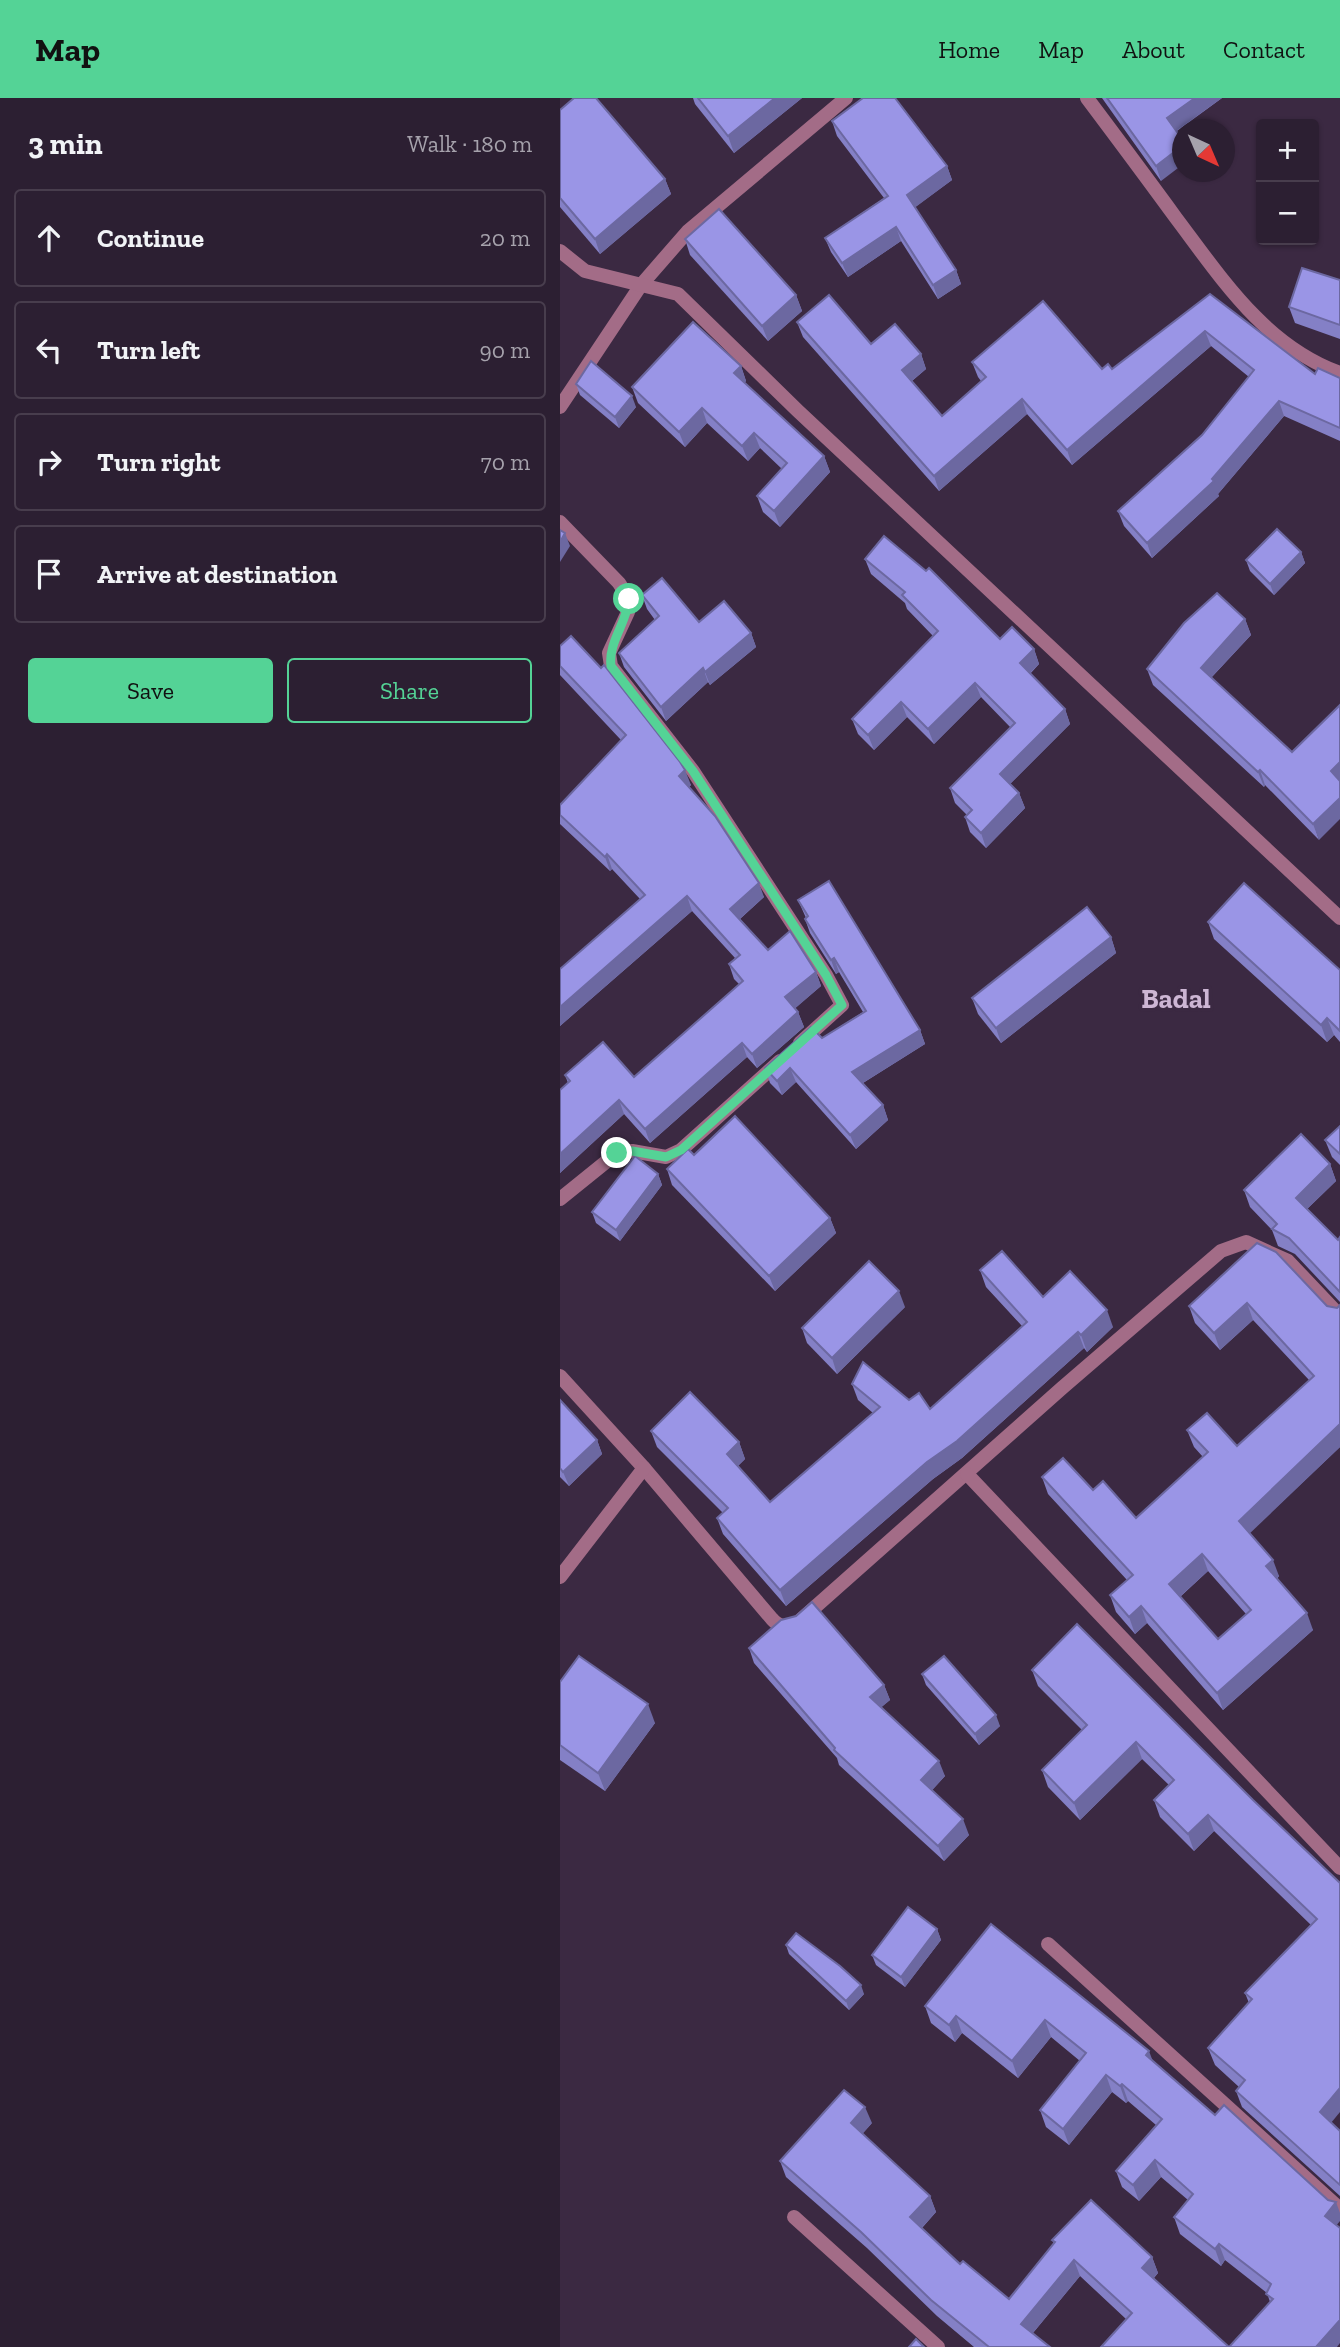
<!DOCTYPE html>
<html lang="en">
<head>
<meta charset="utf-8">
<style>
	:root { --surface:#2c1f32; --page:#34273a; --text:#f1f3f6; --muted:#a6a2ac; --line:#483d4d; --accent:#54d396 }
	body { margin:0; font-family:"Zilla Slab",serif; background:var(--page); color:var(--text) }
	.controls { position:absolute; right:21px; top:21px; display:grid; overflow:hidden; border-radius:7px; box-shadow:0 2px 5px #0004 }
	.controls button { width:63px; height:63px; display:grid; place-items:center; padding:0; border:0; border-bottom:2px solid var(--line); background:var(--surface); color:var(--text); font:35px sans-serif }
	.compass { position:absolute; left:612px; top:21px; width:63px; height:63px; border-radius:50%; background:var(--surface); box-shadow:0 2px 5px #0004; rotate:136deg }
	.stop { position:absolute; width:21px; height:21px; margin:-16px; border:5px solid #54d396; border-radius:50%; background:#fff }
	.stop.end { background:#54d396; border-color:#fff; box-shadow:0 2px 7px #0008 }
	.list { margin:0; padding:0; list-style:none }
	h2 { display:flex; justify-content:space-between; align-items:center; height:91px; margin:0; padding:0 28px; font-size:30px }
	h2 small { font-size:23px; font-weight:400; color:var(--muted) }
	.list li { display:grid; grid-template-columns:46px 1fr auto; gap:21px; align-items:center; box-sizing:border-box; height:98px; margin:0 14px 14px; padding:0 14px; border:2px solid var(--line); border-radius:7px }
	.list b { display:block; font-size:26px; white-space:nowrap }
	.list em { font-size:23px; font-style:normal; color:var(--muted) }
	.actions { display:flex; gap:14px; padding:21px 28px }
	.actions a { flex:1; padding:16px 0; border:2px solid var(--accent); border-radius:7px; text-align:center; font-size:24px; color:var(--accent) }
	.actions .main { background:var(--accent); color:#111 }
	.icon { flex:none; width:38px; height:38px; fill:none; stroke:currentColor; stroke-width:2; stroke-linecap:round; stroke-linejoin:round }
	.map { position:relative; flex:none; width:780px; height:2249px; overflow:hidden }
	header { display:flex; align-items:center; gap:42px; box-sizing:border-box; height:98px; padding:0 35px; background:var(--accent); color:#111 }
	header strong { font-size:33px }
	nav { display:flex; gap:38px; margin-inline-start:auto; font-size:24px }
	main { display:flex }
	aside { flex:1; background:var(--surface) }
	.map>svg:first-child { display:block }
</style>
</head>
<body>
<header>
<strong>Map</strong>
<nav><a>Home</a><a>Map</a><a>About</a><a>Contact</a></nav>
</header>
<main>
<aside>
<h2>3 min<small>Walk · 180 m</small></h2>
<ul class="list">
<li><svg class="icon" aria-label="ahead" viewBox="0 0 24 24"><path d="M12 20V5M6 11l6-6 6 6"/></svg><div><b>Continue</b></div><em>20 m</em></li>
<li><svg class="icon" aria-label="left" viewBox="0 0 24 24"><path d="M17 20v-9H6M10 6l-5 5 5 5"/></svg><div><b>Turn left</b></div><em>90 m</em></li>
<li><svg class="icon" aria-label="right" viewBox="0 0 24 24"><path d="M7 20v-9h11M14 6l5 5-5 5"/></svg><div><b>Turn right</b></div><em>70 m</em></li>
<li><svg class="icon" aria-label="arrive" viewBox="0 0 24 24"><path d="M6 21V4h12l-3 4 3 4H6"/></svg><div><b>Arrive at destination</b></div></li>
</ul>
<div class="actions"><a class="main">Save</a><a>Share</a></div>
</aside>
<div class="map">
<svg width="780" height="2249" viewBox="0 0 780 2249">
	<rect width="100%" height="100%" fill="#3b2942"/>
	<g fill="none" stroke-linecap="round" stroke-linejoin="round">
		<g stroke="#a36c87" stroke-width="14">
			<path d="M527 0C557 40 587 80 616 120 662 181 705 248 780 275"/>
			<path d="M0 309 81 187 128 133 286 0"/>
			<path d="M0 424 59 485 69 501 68 514 49 555 51 568 133 673 266 877 282 907 240 945"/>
			<path d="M0 1101 57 1055 72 1053 106 1059 121 1052 220 963"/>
			<path d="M0 1278 84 1370 212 1521C220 1530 225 1529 236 1526L502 1290 661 1153 686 1144 728 1163 780 1218"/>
			<path d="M407 1376 780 1770"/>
			<path d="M0 1479 84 1370"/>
			<path d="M488 1846 780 2111"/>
			<path d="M234 2119 378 2249"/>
		</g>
		<path stroke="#a36c87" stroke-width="14" d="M0 153 25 173 118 196 238 313 780 820"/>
	</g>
	<g fill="#8480c6" fill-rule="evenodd">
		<path d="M133 0H242L174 55 135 6Z"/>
		<path d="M542 0H662L617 33 601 83Z"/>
		<path d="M0 12 105 81 111 96 40 156 0 109Z"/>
		<path d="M272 23 387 68 392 82 355 109 396 172 401 186 378 201 341 143 288 179 271 154 265 140 324 100 277 38Z"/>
		<path d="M125 141 236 197 242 213 208 243 130 157Z"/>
		<path d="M780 182V241L735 225 729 209Z"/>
		<path d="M650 196 755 276 780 280V343L724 318 658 396 659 398 592 460 564 428 558 413 642 337 689 279 651 248 512 367 467 316 379 393 243 239 237 224 311 246 361 256 366 271 352 283 382 318 421 283 418 279 412 264 552 271Z"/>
		<path d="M181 268 186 283 184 285 264 358 270 374 220 429 203 414 197 398 222 371 200 350 188 363 147 325 125 349 78 305 72 289Z"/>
		<path d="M16 286 76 309 59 330 20 297Z"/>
		<path d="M741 454 745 465 714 497 690 473 686 462Z"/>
		<path d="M305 461 440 541 474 551 479 566 470 576 505 611 510 626 450 686 459 695 465 710 426 750 410 734 405 719 407 717 395 705 390 690 451 630 421 599 374 646 347 619 314 652 298 636 292 621 373 538 347 511 345 505 311 476Z"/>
		<path d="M82 497 139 524 191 535 196 549 150 587 148 584 106 623 64 569 59 555 95 522 87 511Z"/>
		<path d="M685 521 691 537 651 580 732 654 759 742 705 687 704 689 593 587 587 571Z"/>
		<path d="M0 548 131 687 129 689 204 799 180 821 208 852 256 874 261 888 235 910 238 914 244 929 197 970 187 959 90 1045 64 1016 0 1075V992L8 985 5 977 74 979 179 886 174 881 169 866 175 860 132 813 0 928V871L80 801 52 771 50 773 0 726V707L61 642 0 577Z"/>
		<path d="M238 802 360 932 365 946 303 985 323 1007 328 1022 296 1051 236 984 222 997 210 985 205 970 262 940 303 914 279 874 276 876 250 835 245 821 246 820Z"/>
		<path d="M648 824 780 872V944L774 937 767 944 654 841Z"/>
		<path d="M551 839 556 855 441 945 418 916 412 900Z"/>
		<path d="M780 1028V1067L772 1059 765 1042Z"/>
		<path d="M134 1057 270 1120 276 1135 215 1193 112 1087 107 1071Z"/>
		<path d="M770 1066 776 1083 747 1111 778 1142 780 1139V1204L735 1156 718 1148 712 1132 690 1109 684 1092Z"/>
		<path d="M98 1076 102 1087 60 1143 36 1125 32 1114Z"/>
		<path d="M697 1145 767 1208 777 1210 780 1349 689 1435 719 1478 717 1481 753 1532 663 1612 587 1525 575 1536 556 1514 550 1497 567 1482 488 1396 482 1379 533 1392 576 1420 643 1359 634 1349 627 1332 677 1348 749 1282 693 1222 660 1252 635 1225 629 1208ZM648 1473 686 1516 658 1541 620 1499Z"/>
		<path d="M420 1172 553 1229 527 1254 524 1250 402 1360 373 1381 226 1508 163 1436 157 1420 163 1415 97 1349 91 1333 179 1344 185 1361 178 1368 210 1404 313 1315 298 1302 292 1286 349 1302 370 1311 462 1228 426 1189Z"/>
		<path d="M345 1209 277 1276 247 1245 242 1230Z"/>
		<path d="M0 1302 37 1342 42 1356 9 1388 0 1379Z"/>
		<path d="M189 1550 324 1587 330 1602 321 1609 385 1678 372 1692 409 1737 384 1763 279 1667 277 1660 194 1565Z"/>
		<path d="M472 1572 693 1702 780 1785 771 2025 780 2033V2098L682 2009 676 1993 679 1989 655 1967 648 1950 689 1905 685 1895 751 1827 654 1733 634 1753 600 1719 594 1702 609 1687 582 1661 520 1722 488 1689 482 1672 522 1632 478 1588Z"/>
		<path d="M362 1576 440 1628 419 1647 366 1587Z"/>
		<path d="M0 1584 95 1625 45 1693 0 1662Z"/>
		<path d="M431 1826 593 1963 776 2127 710 2204 707 2195 665 2162 661 2168 620 2136 614 2119 628 2102 601 2079 579 2103 562 2089 556 2073 596 2027 568 2003 566 2005 552 1994 509 2047 486 2029 480 2012 520 1963 491 1939 458 1980 402 1935 395 1944 371 1925 365 1908Z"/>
		<path d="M377 1831 381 1842 345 1889 316 1867 312 1857Z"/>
		<path d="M226 1847 304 1896 289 1912 229 1856Z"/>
		<path d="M312 2025 302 2036 370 2098 376 2114 362 2130 400 2166 449 2201 494 2146 492 2142 592 2159 598 2175 594 2180 669 2249 566 2221 520 2178 473 2235 490 2249H414L377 2218 307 2150 226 2079 220 2063Z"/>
	</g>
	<g fill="#6c68a1">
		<path d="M215 0H242L174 55 168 38Z"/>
		<path d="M635 0H662L613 35 607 20Z"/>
		<path d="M622 48V67L601 83 596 68Z"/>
		<path d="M387 68 392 82 353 111 347 97Z"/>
		<path d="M105 81 111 96 40 156 35 141Z"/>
		<path d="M336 129 341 143 288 179 282 165Z"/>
		<path d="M396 172 401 186 378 201 373 187Z"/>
		<path d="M236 197 242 213 208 243 202 228Z"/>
		<path d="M645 233 651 248 512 367 507 352Z"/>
		<path d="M361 256 366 271 347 287 342 272Z"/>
		<path d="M181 268 186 283 179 291 174 275Z"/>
		<path d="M72 298 76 309 59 330 55 319Z"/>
		<path d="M462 301 467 316 379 393 374 378Z"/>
		<path d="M719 303 724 318 658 396 659 398 592 460 587 445 652 381Z"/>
		<path d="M142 310 147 325 125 349 119 334Z"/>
		<path d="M194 335 200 350 188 363 182 348Z"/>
		<path d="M264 358 270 374 220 429 214 413Z"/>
		<path d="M5 435 10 448 0 464V444Z"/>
		<path d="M741 454 745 465 714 497 710 486Z"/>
		<path d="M685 521 691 537 646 585 641 570Z"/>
		<path d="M191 535 196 549 150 587 145 574Z"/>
		<path d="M474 551 479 566 465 580 460 565Z"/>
		<path d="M143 570 148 584 106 623 101 609Z"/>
		<path d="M415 585 421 599 374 646 368 631Z"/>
		<path d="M341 604 347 619 314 652 308 637Z"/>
		<path d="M505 611 510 626 445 691 440 676Z"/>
		<path d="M780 664V685L771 673Z"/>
		<path d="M125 672 131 687 125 692 119 678Z"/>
		<path d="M700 672 705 687 704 689 698 674Z"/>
		<path d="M459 695 465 710 426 750 421 735Z"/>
		<path d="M780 700V721L759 742 753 726Z"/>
		<path d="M47 756 52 771 50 773 45 759Z"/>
		<path d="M199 785 204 799 175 825 170 811Z"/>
		<path d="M127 798 132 813 0 928V909Z"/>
		<path d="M551 839 556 855 441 945 436 930Z"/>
		<path d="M274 860 279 874 276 876 271 862Z"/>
		<path d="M256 874 261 888 231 914 225 899Z"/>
		<path d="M238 914 244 929 197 970 192 956Z"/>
		<path d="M767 920 774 937 767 944 761 927Z"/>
		<path d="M360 932 365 946 298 988 292 974Z"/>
		<path d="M182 945 187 959 90 1045 85 1031Z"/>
		<path d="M230 970 236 984 222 997 217 983Z"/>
		<path d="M59 1002 64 1016 0 1075V1056Z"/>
		<path d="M323 1007 328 1022 296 1051 290 1037Z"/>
		<path d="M770 1066 776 1083 742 1116 736 1100Z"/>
		<path d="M98 1076 102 1087 60 1143 56 1132Z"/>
		<path d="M270 1120 276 1135 215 1193 209 1178Z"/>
		<path d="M339 1193 345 1209 277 1276 272 1260Z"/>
		<path d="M687 1205 693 1222 660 1252 654 1235Z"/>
		<path d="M547 1212 553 1229 527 1254 521 1237Z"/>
		<path d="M518 1234 524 1250 402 1360 373 1381 226 1508 220 1492Z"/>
		<path d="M780 1326V1349L685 1440 679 1423Z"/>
		<path d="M37 1342 42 1356 9 1388 3 1374Z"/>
		<path d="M179 1344 185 1361 173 1372 167 1356Z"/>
		<path d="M642 1456 648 1473 615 1503 609 1486Z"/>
		<path d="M713 1462 719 1478 712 1485 706 1468Z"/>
		<path d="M581 1508 587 1525 575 1536 569 1519Z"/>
		<path d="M747 1515 753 1532 663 1612 657 1595Z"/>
		<path d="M324 1587 330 1602 316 1614 310 1599Z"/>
		<path d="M88 1606 95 1625 45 1693 38 1675Z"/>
		<path d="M436 1617 440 1628 419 1647 415 1636Z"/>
		<path d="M576 1644 582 1661 520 1722 514 1705Z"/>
		<path d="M379 1663 385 1678 367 1698 361 1682Z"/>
		<path d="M648 1717 654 1733 634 1753 628 1736Z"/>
		<path d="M403 1721 409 1737 384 1763 378 1748Z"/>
		<path d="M377 1831 381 1842 345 1889 341 1879Z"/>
		<path d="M301 1887 304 1896 289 1912 286 1903Z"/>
		<path d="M396 1918 402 1935 395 1944 389 1927Z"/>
		<path d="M485 1922 491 1939 458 1980 452 1963Z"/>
		<path d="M589 1953 595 1969 586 1957Z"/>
		<path d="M546 1977 552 1994 509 2047 503 2031Z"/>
		<path d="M562 1986 568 2003 566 2005 560 1988Z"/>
		<path d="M780 1990V2014L766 2031 760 2014Z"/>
		<path d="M305 2009 312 2025 297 2042 291 2025Z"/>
		<path d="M595 2062 601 2079 579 2103 573 2087Z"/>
		<path d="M370 2098 376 2114 356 2136 350 2119Z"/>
		<path d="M776 2104 780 2115V2123L771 2134 765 2118Z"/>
		<path d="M659 2146 665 2162 661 2168 655 2151Z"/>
		<path d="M592 2159 598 2175 588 2186 582 2170Z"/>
		<path d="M514 2162 520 2178 467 2242 461 2226Z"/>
		<path d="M780 2222V2245L777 2249H756Z"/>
	</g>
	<g fill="#9a95e6" stroke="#6c68a1" stroke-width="2" fill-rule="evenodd">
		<path d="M14 0H36L105 81 35 141 0 100V12Z"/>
		<path d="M138 0H215L168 38Z"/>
		<path d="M303 0H335L387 68 347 97 396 172 373 187 336 129 282 165 265 140 328 98 272 23Z"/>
		<path d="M547 0H635L607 20 622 41V48L596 68Z"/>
		<path d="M159 111 236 197 202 228 125 141Z"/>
		<path d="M742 170 780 182V227L729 209Z"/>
		<path d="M650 196 755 276 758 270 780 280V330L719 303 652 381 654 383 587 445 558 413 642 337 694 272 645 233 507 352 462 301 374 378 237 224 269 197 311 246 335 226 361 256 342 272 382 318 426 279 412 264 483 203 542 271 548 266 552 271Z"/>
		<path d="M133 224 181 268 174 275 264 358 214 413 197 398 227 365 194 335 182 348 142 310 119 334 72 289Z"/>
		<path d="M31 263 72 298 55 319 16 286Z"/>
		<path d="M717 431 741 454 710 486 686 462Z"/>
		<path d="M0 432 5 435 0 444Z"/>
		<path d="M324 438 366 473 369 470 440 541 452 529 474 551 460 565 505 611 440 676 459 695 421 735 405 719 412 712 390 690 455 625 415 585 368 631 341 604 308 637 292 621 378 533 342 497 345 494 305 461Z"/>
		<path d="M102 480 139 524 164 503 191 535 145 574 143 570 101 609 59 555 99 518 82 497Z"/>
		<path d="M657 495 685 521 641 570 732 654 780 607V664L771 673 780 683V700L753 726 700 672 698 674 587 571 624 525Z"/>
		<path d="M11 538 41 570 44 567 120 664 125 672 119 678 155 718 199 785 170 811 208 852 230 833 256 874 225 899 238 914 192 956 182 945 85 1031 59 1002 0 1056V992L10 983 5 977 43 944 74 979 183 883 169 866 180 857 127 798 0 909V871L85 797 47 756 45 759 0 717V707L66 637 0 568V548Z"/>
		<path d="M269 783 360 932 292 974 323 1007 290 1037 230 970 217 983 205 970 251 929 262 940 306 913 274 860 271 862 245 821 248 818 238 802Z"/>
		<path d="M684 785 780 872V933L767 920 761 927 648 824Z"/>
		<path d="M527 809 551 839 436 930 412 900Z"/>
		<path d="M175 1018 270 1120 209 1178 107 1071 128 1051 134 1057Z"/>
		<path d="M780 1028V1056L765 1042Z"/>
		<path d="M741 1036 770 1066 736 1100 778 1142 780 1139V1194L729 1140 712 1131 717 1126 684 1092Z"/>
		<path d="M75 1058 98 1076 56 1132 32 1114Z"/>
		<path d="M697 1145 716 1154 767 1208 777 1210 780 1207V1326L679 1423 713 1462 706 1468 747 1515 657 1595 581 1508 569 1519 550 1497 573 1477 482 1379 503 1360 533 1392 543 1383 576 1420 648 1354 627 1332 647 1315 677 1348 754 1278 687 1205 654 1235 629 1208ZM642 1456 691 1512 658 1541 609 1486Z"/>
		<path d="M442 1153 483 1199 510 1173 547 1212 521 1237 518 1234 397 1343 367 1364 220 1492 157 1420 168 1410 91 1333 130 1294 179 1344 167 1356 210 1404 320 1309 292 1286 303 1264 349 1302 359 1295 370 1311 467 1224 420 1172Z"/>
		<path d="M309 1163 339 1193 272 1260 242 1230Z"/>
		<path d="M0 1302 37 1342 3 1374 0 1370Z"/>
		<path d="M252 1504 324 1587 310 1599 379 1663 361 1682 403 1721 378 1748 274 1652 275 1650 189 1550 221 1522 236 1518Z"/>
		<path d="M517 1526 693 1702 780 1785V1990L760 2014 780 2033V2087L676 1993 685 1982 648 1950 692 1901 685 1895 757 1821 648 1717 628 1736 594 1702 614 1682 576 1644 514 1705 482 1672 527 1627 472 1572Z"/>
		<path d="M19 1558 88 1606 38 1675 0 1647V1584Z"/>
		<path d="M384 1558 436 1617 415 1636 362 1576Z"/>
		<path d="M348 1809 377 1831 341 1879 312 1857Z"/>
		<path d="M431 1826 589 1953 586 1957 655 2017 664 2007 768 2102 776 2104 765 2118 780 2130V2222L756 2249H669L713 2201 706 2196 711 2186 659 2146 655 2151 614 2119 633 2096 595 2062 573 2087 556 2073 602 2021 562 1986 560 1988 546 1977 503 2031 480 2012 526 1955 485 1922 452 1963 396 1918 389 1927 365 1908Z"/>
		<path d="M236 1835 280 1868 301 1887 286 1903 226 1847Z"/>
		<path d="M284 1992 305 2009 291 2025 370 2098 350 2119 400 2166 403 2163 449 2201 495 2144 492 2142 531 2102 592 2159 582 2170 669 2249H541L572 2215 514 2162 461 2226 490 2249H429L371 2202 301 2134 220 2063Z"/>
		<path d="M356 2241 364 2249H349Z"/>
	</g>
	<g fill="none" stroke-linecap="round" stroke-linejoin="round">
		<path stroke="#54d396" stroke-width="9" d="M57 1055 72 1053 106 1059 121 1052 282 907 266 877 133 673 51 568C48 544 67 525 69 501"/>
	</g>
	<g text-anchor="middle" stroke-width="7" stroke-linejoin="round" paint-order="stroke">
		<g font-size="28" font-weight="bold" fill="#cdb6d4" stroke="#3b2942">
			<text x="616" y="910">Badal</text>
		</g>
	</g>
</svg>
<div class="controls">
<button>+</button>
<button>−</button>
</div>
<svg class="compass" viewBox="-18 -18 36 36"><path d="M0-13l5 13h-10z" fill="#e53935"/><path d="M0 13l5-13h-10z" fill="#a6a2ac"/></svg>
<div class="stop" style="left:69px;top:501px"></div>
<div class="stop end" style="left:57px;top:1055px"></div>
</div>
</main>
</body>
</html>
